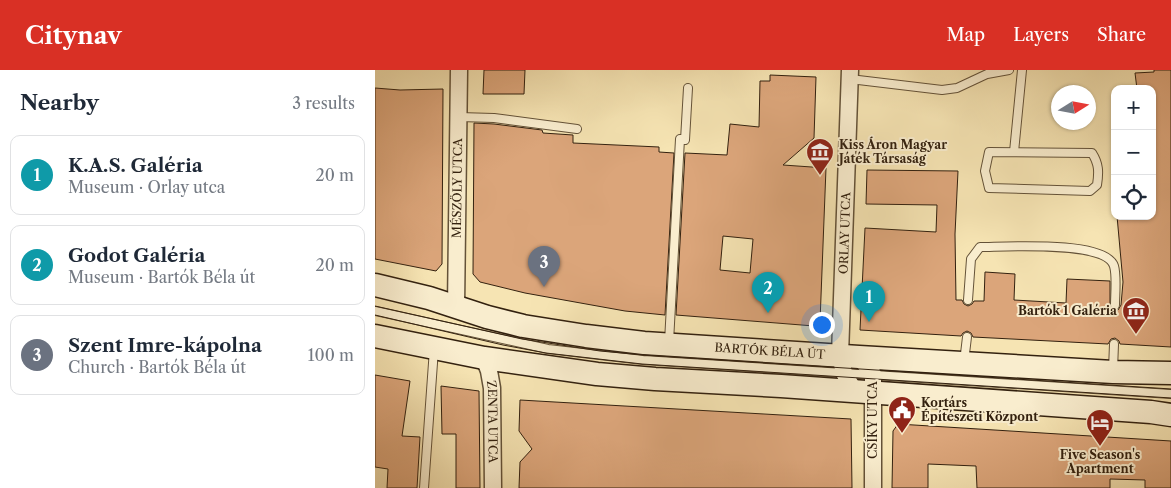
<!DOCTYPE html>
<html lang="en">
<head>
<meta charset="utf-8">
<style>
	:root { --surface:#fff; --page:#f2f2f3; --text:#1f2937; --muted:#747a83; --line:#e0e1e3; --accent:#d93025 }
	body { margin:0; font-family:"Libre Caslon Text",serif; background:var(--page); color:var(--text) }
	.controls { position:absolute; right:15px; top:15px; display:grid; overflow:hidden; border-radius:10px; box-shadow:0 1px 4px #0004 }
	.controls button { width:45px; height:45px; display:grid; place-items:center; padding:0; border:0; border-bottom:1px solid var(--line); background:var(--surface); color:var(--text); font:25px sans-serif }
	.compass { position:absolute; left:676px; top:15px; width:45px; height:45px; border-radius:50%; background:var(--surface); box-shadow:0 1px 4px #0004; rotate:79deg }
	.you { position:absolute; left:446px; top:254px; width:18px; height:18px; margin:-12px; border:4px solid #fff; border-radius:50%; background:#1a73e8; box-shadow:0 0 0 8px #1a73e833 }
	.badge { display:grid; place-items:center; width:32px; height:32px; border-radius:50%; background:var(--accent); color:#fff; font-size:16px; font-weight:700 }
	.pin { position:absolute; translate:-50% -41px; filter:drop-shadow(0 1px 2px #0008) }
	.pin::after { content:''; position:absolute; top:26px; width:18px; height:15px; background:inherit; clip-path:polygon(0 0,100% 0,50% 100%) }
	.list { margin:0; padding:0; list-style:none }
	h2 { display:flex; justify-content:space-between; align-items:center; height:65px; margin:0; padding:0 20px; font-size:21px }
	h2 small { font-size:16px; font-weight:400; color:var(--muted) }
	.list li { display:grid; grid-template-columns:32px 1fr auto; gap:15px; align-items:center; box-sizing:border-box; height:80px; margin:0 10px 10px; padding:0 10px; border:1px solid var(--line); border-radius:10px }
	.list b { display:block; font-size:19px; white-space:nowrap }
	.list p { margin:0; font-size:16px; white-space:nowrap; color:var(--muted) }
	.list em { font-size:16px; font-style:normal; color:var(--muted) }
	.icon { flex:none; width:28px; height:28px; fill:none; stroke:currentColor; stroke-width:2; stroke-linecap:round; stroke-linejoin:round }
	.map { position:relative; flex:none; width:796px; height:418px; overflow:hidden }
	header { display:flex; align-items:center; gap:30px; box-sizing:border-box; height:70px; padding:0 25px; background:var(--accent); color:#fff }
	header strong { font-size:24px }
	nav { display:flex; gap:28px; margin-inline-start:auto; font-size:18px }
	main { display:flex }
	aside { flex:1; background:var(--surface) }
	.map>svg:first-child { display:block }
</style>
</head>
<body>
<header>
<strong>Citynav</strong>
<nav><a>Map</a><a>Layers</a><a>Share</a></nav>
</header>
<main>
<aside>
<h2>Nearby<small>3 results</small></h2>
<ul class="list">
<li><span class="badge" style="background:#0f9aa8">1</span><div><b>K.A.S. Galéria</b><p>Museum · Orlay utca</p></div><em>20 m</em></li>
<li><span class="badge" style="background:#0f9aa8">2</span><div><b>Godot Galéria</b><p>Museum · Bartók Béla út</p></div><em>20 m</em></li>
<li><span class="badge" style="background:#6b7280">3</span><div><b>Szent Imre-kápolna</b><p>Church · Bartók Béla út</p></div><em>100 m</em></li>
</ul>
</aside>
<div class="map">
<svg width="796" height="418" viewBox="0 0 796 418">
	<rect width="100%" height="100%" fill="#f6e4b3"/>
	<filter id="stains"><feTurbulence type="fractalNoise" baseFrequency=".004" numOctaves="4"/><feColorMatrix values="0 0 0 0 .2 0 0 0 0 .09 0 0 0 0 .02 0 0 0 .5 -.17"/></filter>
	<radialGradient id="worn" r=".72"><stop offset=".6" stop-color="#630" stop-opacity="0"/><stop offset="1" stop-color="#630" stop-opacity=".3"/></radialGradient>
	<g fill="#dba57a" stroke="#33210f" fill-rule="evenodd">
		<path d="M109 0H150L149 24H108Z"/>
		<path d="M779 0H796V277L745 274 744 271 740 268 736 269 733 274 598 267 596 263 592 261 588 263 586 266 485 260 490 158 561 162 562 135 491 134 492 100 583 101 580 164 581 230H587L589 234 593 236 597 234 599 231H609L610 202 640 204 639 230 691 233 692 209 735 211V237L738 240H743L746 235 748 212 742 146H777V19H762L760 3 779 2Z"/>
		<path d="M395 5 441 7 439 68 408 95 451 98 445 252 439 256 301 245 310 83 352 85 355 54 384 57 385 11H395ZM348 166 378 169 375 203 345 200Z"/>
		<path d="M0 18 25 20 68 19 67 194 61 201 0 189Z"/>
		<path d="M99 53 119 54 167 60 168 63 198 65V73L284 77V82L299 83 290 245 250 241 150 223 105 212 98 204Z"/>
		<path d="M0 305 35 311 27 366 45 367 42 418H12L13 399 0 397Z"/>
		<path d="M66 316 104 321 105 418H81V364H67Z"/>
		<path d="M145 330 476 349 477 418H144L145 392 157 379 144 361Z"/>
		<path d="M523 354 796 371V418H770V410L735 409V418H602L601 396 553 394V418H517L518 361Z"/>
	</g>
	<g fill="none" stroke-linecap="round" stroke-linejoin="round">
		<defs>
			<g id="service">
				<path d="M475 9 567 20 582 18 612 4 634 0"/>
				<path d="M84 47 119 48 202 59"/>
				<path d="M614 82 717 83C724 94 724 102 722 115L715 121 614 118 610 101Z"/>
				<path d="M639 82 647 0"/>
				<path d="M593 230 596 189 605 177C629 177 731 170 739 196 742 206 740 225 740 235"/>
				<path d="M0 241 173 279 268 290 796 324"/>
				<path d="M294 272 305 69 310 70 313 18"/>
				<path d="M589 292 592 267"/>
				<path d="M738 300 739 274"/>
				<path d="M49 418 59 279"/>
			</g>
			<g id="minor">
				<path d="M475 0 465 285 469 303 480 322"/>
				<path id="s1" d="M81 237 84 0"/>
				<path d="M484 287 498 304V418"/>
				<path id="s2" d="M109 288 114 301 117 318 118 418"/>
			</g>
			<g id="secondary">
				<path id="s3" d="M0 215 54 228 112 247 148 256 211 266 269 273 484 287 738 302 796 303"/>
				<path d="M0 266 109 288 222 304 280 309 406 316 776 342 796 345"/>
			</g>
		</defs>
		<use href="#service" stroke="#645238" stroke-width="10"/>
		<use href="#minor" stroke="#645238" stroke-width="19"/>
		<use href="#secondary" stroke="#33210f" stroke-width="25"/>
		<use href="#service" stroke="#f9edce" stroke-width="8"/>
		<use href="#minor" stroke="#f9edce" stroke-width="16"/>
		<use href="#secondary" stroke="#f9edce" stroke-width="22"/>
		<g stroke="#33210f" stroke-width="1">
			<path d="M0 236 147 269 225 281 268 285 796 319"/>
			<path d="M0 245 128 275 171 283 267 294 796 328"/>
		</g>
	</g>
	<defs>
		<symbol id="museum-pin" viewBox="-11 -11 22 30"><path d="M0 17L-7.5 6A9.5 9.5 0 1 1 7.5 6Z" fill="#8f2418" stroke="#f9edce"/><path d="M0-6L6-3V-2H-6V-3ZM-5-1h2V3h-2ZM-1-1h2V3h-2ZM3-1h2V3H3ZM-6 4H6V6H-6Z" fill="#fff"/></symbol>
		<symbol id="civic-pin" viewBox="-11 -11 22 30"><path d="M0 17L-7.5 6A9.5 9.5 0 1 1 7.5 6Z" fill="#8f2418" stroke="#f9edce"/><path d="M-.6-6.5H3V-4.5H.6V-3L4-1V1h2V6H-6V1h2V-1L-.6-3ZM-1.2 2.5V6h2.4V2.5Z" fill="#fff"/></symbol>
		<symbol id="hotel-pin" viewBox="-11 -11 22 30"><path d="M0 17L-7.5 6A9.5 9.5 0 1 1 7.5 6Z" fill="#8f2418" stroke="#f9edce"/><path d="M-6-4.5h1.5V1H6V5H4.5V3h-9V5H-6ZM-4 0a1.8 1.8 0 1 1 3.6 0ZM.5 0V-2.5h3Q6-2.5 6 0Z" fill="#fff"/></symbol>
	</defs>
	<g fill-rule="evenodd">
		<use href="#museum-pin" x="429" y="66" width="32" height="43"/>
		<use href="#museum-pin" x="745" y="225" width="32" height="43"/>
		<use href="#civic-pin" x="511" y="324" width="32" height="43"/>
		<use href="#hotel-pin" x="709" y="337" width="32" height="43"/>
	</g>
	<g text-anchor="middle" stroke-width="4" stroke-linejoin="round" paint-order="stroke">
		<g font-size="12" font-weight="bold" fill="#33210f" stroke="#f9edce" text-anchor="start">
			<text x="464" y="79">Kiss Áron Magyar<tspan x="464" dy="14">Játék Társaság</tspan></text>
			<text x="742" y="245" text-anchor="end">Bartók 1 Galéria</text>
			<text x="546" y="337">Kortárs<tspan x="546" dy="14">Építészeti Központ</tspan></text>
			<text x="725" y="389" text-anchor="middle">Five Season's<tspan x="725" dy="14">Apartment</tspan></text>
		</g>
		<g font-size="12" fill="#33210f" stroke="#f9edce">
			<text dy="4" stroke="none"><textPath href="#s1" startOffset="119">MÉSZÖLY UTCA</textPath></text>
			<text transform="translate(470 163) rotate(-88)" y="4">ORLAY UTCA</text>
			<text dy="4" stroke="none"><textPath href="#s3" startOffset="402">BARTÓK BÉLA ÚT</textPath></text>
			<text transform="translate(498 350) rotate(-90)" y="4">CSÍKY UTCA</text>
			<text dy="4" stroke="none"><textPath href="#s2" startOffset="65">ZENTA UTCA</textPath></text>
		</g>
	</g>
	<rect width="100%" height="100%" filter="url(#stains)"/>
	<rect width="100%" height="100%" fill="url(#worn)"/>
</svg>
<div class="controls">
<button>+</button>
<button>−</button>
<button><svg class="icon" aria-label="locate" viewBox="0 0 24 24"><circle cx="12" cy="12" r="6"/><path d="M12 2v4M12 18v4M2 12h4M18 12h4"/></svg></button>
</div>
<svg class="compass" viewBox="-18 -18 36 36"><path d="M0-13l5 13h-10z" fill="#e53935"/><path d="M0 13l5-13h-10z" fill="#747a83"/></svg>
<div class="you"></div>
<div class="pin badge" style="left:494px;top:252px;background:#0f9aa8">1</div>
<div class="pin badge" style="left:393px;top:243px;background:#0f9aa8">2</div>
<div class="pin badge" style="left:169px;top:217px;background:#6b7280">3</div>
</div>
</main>
</body>
</html>
